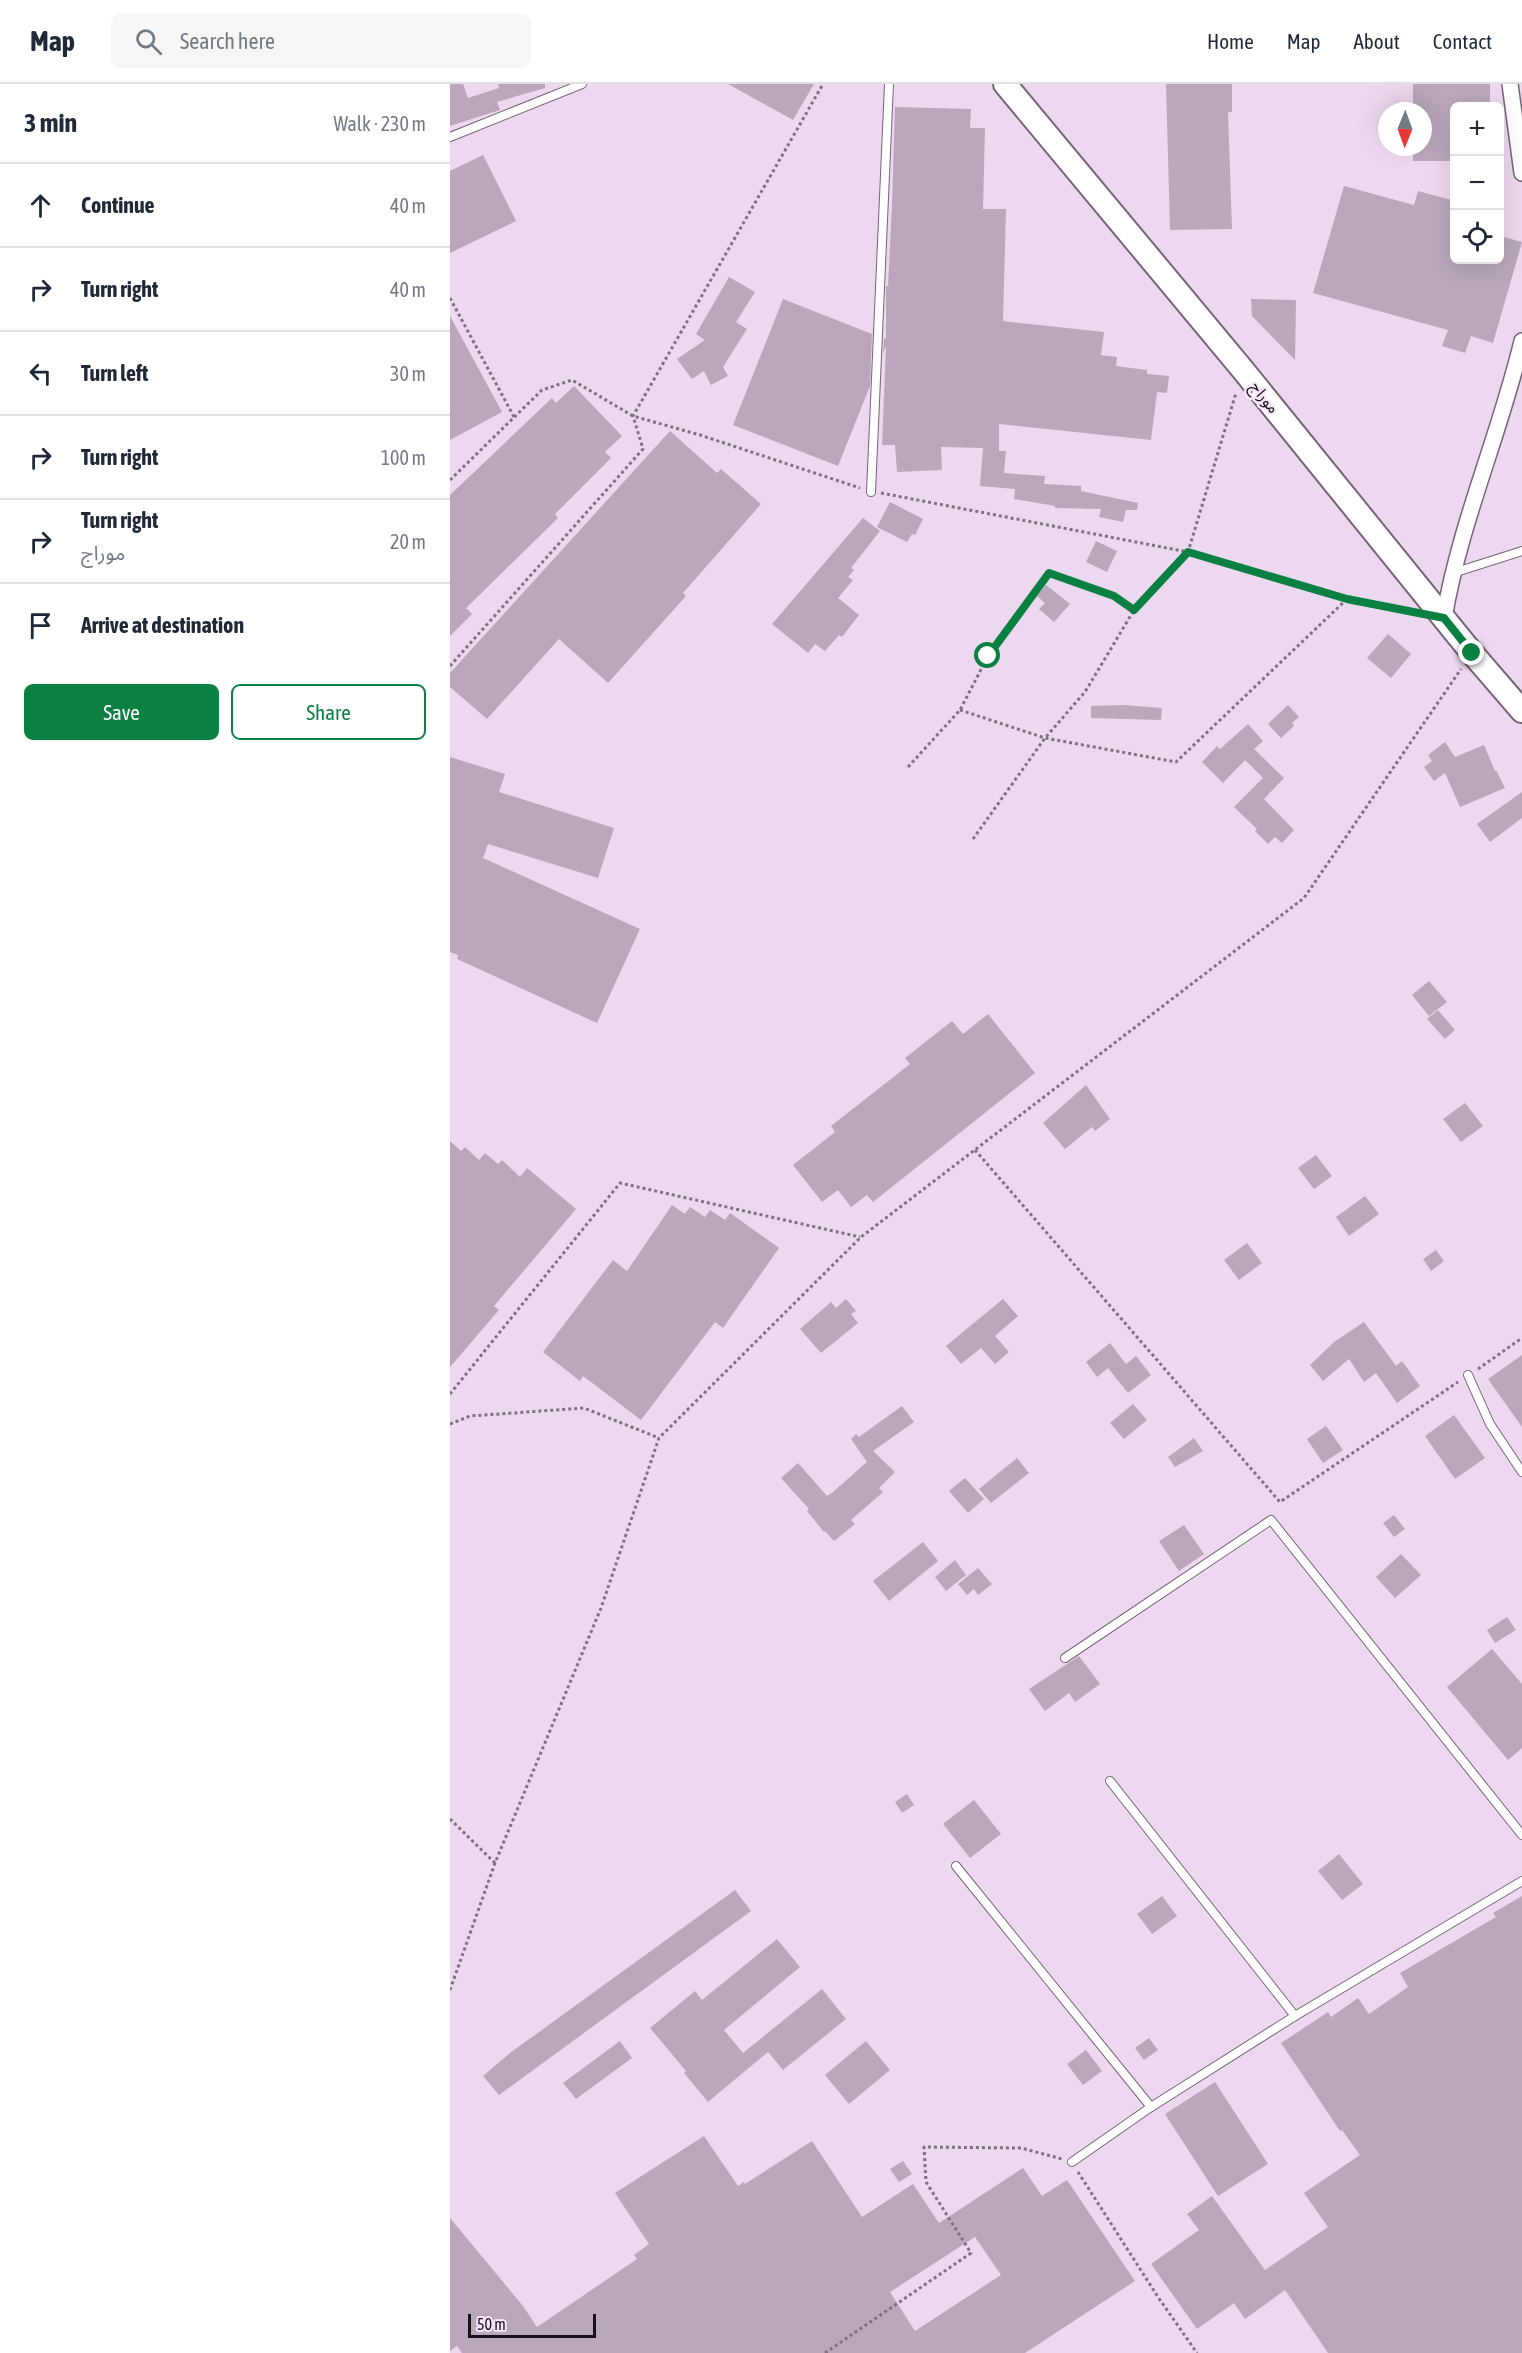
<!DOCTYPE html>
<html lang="en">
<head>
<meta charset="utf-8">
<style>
	:root { --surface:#fff; --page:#f6f6f7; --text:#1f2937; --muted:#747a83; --line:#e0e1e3; --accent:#0b8043 }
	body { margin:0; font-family:"Asap Condensed","Noto Sans Arabic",sans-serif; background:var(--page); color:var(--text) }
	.controls { position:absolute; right:18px; top:18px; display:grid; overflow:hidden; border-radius:9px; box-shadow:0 6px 24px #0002 }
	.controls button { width:54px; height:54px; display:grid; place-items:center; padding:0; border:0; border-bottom:2px solid var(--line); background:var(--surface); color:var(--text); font:30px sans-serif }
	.compass { position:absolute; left:928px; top:18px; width:54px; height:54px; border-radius:50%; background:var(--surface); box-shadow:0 6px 24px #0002; rotate:181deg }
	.scale { position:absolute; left:18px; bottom:15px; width:128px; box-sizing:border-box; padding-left:6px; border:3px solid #171018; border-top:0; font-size:16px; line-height:21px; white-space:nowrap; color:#171018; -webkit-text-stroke:4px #fae6fc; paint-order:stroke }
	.stop { position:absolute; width:18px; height:18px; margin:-14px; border:4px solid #0b8043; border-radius:50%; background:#fff }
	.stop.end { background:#0b8043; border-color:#fff; box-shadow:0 2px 6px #0008 }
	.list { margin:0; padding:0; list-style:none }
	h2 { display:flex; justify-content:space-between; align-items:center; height:78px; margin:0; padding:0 24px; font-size:26px }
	h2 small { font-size:20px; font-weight:400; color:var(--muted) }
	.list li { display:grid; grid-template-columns:39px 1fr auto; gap:18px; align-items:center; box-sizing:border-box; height:84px; padding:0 24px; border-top:2px solid var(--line) }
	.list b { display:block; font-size:22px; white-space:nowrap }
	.list p { margin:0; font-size:20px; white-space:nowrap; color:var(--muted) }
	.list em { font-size:20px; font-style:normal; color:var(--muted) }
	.actions { display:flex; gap:12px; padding:18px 24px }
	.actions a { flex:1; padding:14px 0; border:2px solid var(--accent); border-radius:9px; text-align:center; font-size:21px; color:var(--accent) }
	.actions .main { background:var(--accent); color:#fff }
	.icon { flex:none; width:33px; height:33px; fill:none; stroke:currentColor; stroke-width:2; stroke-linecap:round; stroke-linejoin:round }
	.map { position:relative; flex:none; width:1072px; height:2269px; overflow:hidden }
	header { display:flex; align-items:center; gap:36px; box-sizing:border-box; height:84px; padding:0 30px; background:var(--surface); border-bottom:2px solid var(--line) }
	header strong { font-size:28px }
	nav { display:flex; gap:33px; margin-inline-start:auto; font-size:21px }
	.search { width:420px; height:54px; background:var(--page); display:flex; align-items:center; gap:15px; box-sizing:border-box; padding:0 21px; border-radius:9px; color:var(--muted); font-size:22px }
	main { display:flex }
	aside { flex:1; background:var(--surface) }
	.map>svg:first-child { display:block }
</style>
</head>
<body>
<header>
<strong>Map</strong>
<div class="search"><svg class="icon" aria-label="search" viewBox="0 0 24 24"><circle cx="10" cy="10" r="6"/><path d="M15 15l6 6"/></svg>Search here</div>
<nav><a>Home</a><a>Map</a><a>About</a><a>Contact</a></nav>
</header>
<main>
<aside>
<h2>3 min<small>Walk · 230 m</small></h2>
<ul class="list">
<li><svg class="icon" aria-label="ahead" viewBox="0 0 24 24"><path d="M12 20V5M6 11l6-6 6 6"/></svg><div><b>Continue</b></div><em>40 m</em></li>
<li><svg class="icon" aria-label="right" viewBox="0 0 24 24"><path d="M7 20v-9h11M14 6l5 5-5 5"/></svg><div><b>Turn right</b></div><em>40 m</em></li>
<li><svg class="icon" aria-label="left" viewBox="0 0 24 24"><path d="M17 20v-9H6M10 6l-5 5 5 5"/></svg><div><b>Turn left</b></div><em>30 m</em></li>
<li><svg class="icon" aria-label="right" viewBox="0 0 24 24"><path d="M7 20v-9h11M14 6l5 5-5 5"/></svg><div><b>Turn right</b></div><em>100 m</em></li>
<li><svg class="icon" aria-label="right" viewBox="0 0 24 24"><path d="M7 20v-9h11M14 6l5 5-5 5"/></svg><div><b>Turn right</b><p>موراج</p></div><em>20 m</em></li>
<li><svg class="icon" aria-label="arrive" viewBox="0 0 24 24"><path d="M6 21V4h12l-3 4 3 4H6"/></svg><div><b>Arrive at destination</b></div></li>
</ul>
<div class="actions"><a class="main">Save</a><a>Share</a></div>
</aside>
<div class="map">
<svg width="1072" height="2269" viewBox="0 0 1072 2269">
	<rect width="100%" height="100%" fill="#edd9ef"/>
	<g fill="#baa7bb" fill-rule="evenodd">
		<path d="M0 0H13L18 14 49 4 48 0H95V4L47 18 50 26 0 42Z"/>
		<path d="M278 0H364L343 36Z"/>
		<path d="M716 0H782V28H778L782 145 720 146Z"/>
		<path d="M963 0H1040V22H1005V77H963V63H973V27H963Z"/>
		<path d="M445 23 521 25 520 44H535L533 125H556L553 237 654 248 651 271 667 273 666 282 697 286V290L719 292 717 309 707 308 701 356 549 340V367H556L554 389 595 392 594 400 631 402V407L688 419 687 426H676L673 438 649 433 651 425 605 424V422L564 415 565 405 530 402 533 364 491 363 492 386 447 388 445 361H432L436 262 433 269 434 254 436 255V202H438L442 121Z"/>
		<path d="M33 71 66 137 0 169V87Z"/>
		<path d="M894 102 964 121 968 107 1005 117V176H1050V152L1072 158 1043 259 1021 252 1015 269 992 262 998 246 863 209Z"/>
		<path d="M279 193 305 208 286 238 297 245 273 283 278 292 261 301 254 287 242 295 227 275 255 256 246 250Z"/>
		<path d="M333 215 422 250 420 302 388 382 283 341Z"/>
		<path d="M801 215 846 216 845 276 802 232Z"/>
		<path d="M0 232 52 328 0 356Z"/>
		<path d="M124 302 172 352 155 368 161 374 105 430 108 434 16 524 22 530 0 552V411L102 314 106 319Z"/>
		<path d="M220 347 267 389 271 385 311 420 233 509 236 512 158 599 109 555 37 635 0 603V589Z"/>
		<path d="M440 418 473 435 465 451 462 450 457 458 427 443Z"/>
		<path d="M413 434 430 447 401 484 404 486 398 493 403 496 388 514 409 531 392 553 389 551 375 567 365 560 358 569 322 540Z"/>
		<path d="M646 457 667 467 657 488 636 478Z"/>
		<path d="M596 501 620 520 604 538 589 525 595 519 587 512Z"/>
		<path d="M938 550 961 570 941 594 917 574Z"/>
		<path d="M674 621 712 624 711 636 641 634V622Z"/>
		<path d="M838 621 849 633 842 639 844 642 831 654 818 640Z"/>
		<path d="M798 640 813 657 804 665 834 694 814 715 844 746 832 759 825 753 818 760 805 747 807 745 784 723 813 694 795 676 773 699 752 678 767 662 770 665Z"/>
		<path d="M995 658 1005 673 1034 661 1045 687 1046 686 1055 704 1010 723 995 689 984 697 974 683 982 677 978 671Z"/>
		<path d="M0 673 55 690 49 708 164 744 148 794 38 760 33 774 190 845 147 939 7 875 8 871 0 868Z"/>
		<path d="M1072 708V734L1040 758 1027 740Z"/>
		<path d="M979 897 997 918 979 932 962 911Z"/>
		<path d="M988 926 1005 946 995 955 977 935Z"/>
		<path d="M538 930 585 989 423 1118 417 1111 401 1123 388 1106 372 1118 343 1081 385 1048 381 1042 460 980 455 974 502 937 513 950Z"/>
		<path d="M636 1001 660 1035 645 1047 642 1043 615 1065 593 1039Z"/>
		<path d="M1015 1019 1033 1042 1011 1058 993 1035Z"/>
		<path d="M0 1057 11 1067 15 1063 29 1076 35 1069 48 1080 52 1076 70 1093 77 1084 126 1125 44 1222 49 1226 0 1283Z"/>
		<path d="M866 1071 882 1092 864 1105 848 1084Z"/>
		<path d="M915 1112 929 1130 899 1152 886 1133Z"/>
		<path d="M222 1121 235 1130 240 1123 255 1133 260 1126 275 1136 280 1129 329 1164 273 1244 265 1238 191 1336 133 1292 130 1297 93 1268 163 1176 177 1187Z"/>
		<path d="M797 1159 812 1179 789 1196 774 1176Z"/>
		<path d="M986 1166 994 1177 981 1187 973 1175Z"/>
		<path d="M396 1215 406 1227 401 1230 408 1239 371 1269 350 1245 381 1218 386 1224Z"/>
		<path d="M553 1215 568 1232 545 1252 559 1268 545 1280 531 1264 511 1280 496 1262Z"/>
		<path d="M914 1238 946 1282 952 1277 970 1302 947 1319 926 1289 914 1298 899 1275 873 1297 860 1281 884 1258Z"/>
		<path d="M660 1259 676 1280 686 1272 701 1291 678 1309 658 1284 647 1293 636 1278Z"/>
		<path d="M1072 1271V1343L1038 1295Z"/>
		<path d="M683 1320 697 1336 674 1355 660 1339Z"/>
		<path d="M452 1322 464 1338 423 1367 445 1388 429 1404 433 1408 401 1436 405 1440 384 1457 375 1447 374 1448 357 1427 359 1425 331 1394 348 1379 377 1412 383 1408 417 1378 401 1355 406 1350 409 1353Z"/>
		<path d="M1004 1331 1035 1374 1005 1395 975 1352Z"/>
		<path d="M876 1342 893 1366 873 1379 857 1355Z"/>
		<path d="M744 1354 753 1367 725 1383 718 1373Z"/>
		<path d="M567 1374 579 1389 541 1419 529 1405Z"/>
		<path d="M515 1394 534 1415 518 1429 499 1407Z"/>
		<path d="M944 1431 955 1445 944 1453 933 1439Z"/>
		<path d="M734 1441 754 1470 729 1487 709 1457Z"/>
		<path d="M473 1458 488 1477 439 1517 423 1497Z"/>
		<path d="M951 1470 971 1491 945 1514 926 1493Z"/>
		<path d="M505 1476 516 1491 496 1507 485 1493Z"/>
		<path d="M528 1484 542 1500 528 1511 524 1505 517 1511 508 1500Z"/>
		<path d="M1057 1533 1066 1546 1045 1559 1037 1546Z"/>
		<path d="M1042 1565 1072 1600V1664L1058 1676 997 1603Z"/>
		<path d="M629 1572 650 1600 625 1618 619 1609 595 1627 579 1605Z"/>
		<path d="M457 1710 464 1721 452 1729 445 1718Z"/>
		<path d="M524 1716 551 1750 520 1774 493 1740Z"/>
		<path d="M889 1770 913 1800 892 1816 868 1787Z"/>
		<path d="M285 1806 301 1827 49 2011 33 1992 60 1969Z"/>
		<path d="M712 1812 727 1832 702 1850 687 1830Z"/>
		<path d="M1072 1812V2269H878L835 2206 795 2235 784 2219 747 2245 701 2180 749 2146 737 2130 762 2112 815 2186 878 2143 854 2109 910 2071 892 2046 890 2047 831 1959 878 1928 881 1933 908 1914 919 1930 958 1903 950 1889 1046 1833 1043 1829Z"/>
		<path d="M327 1855 350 1883 274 1946 293 1969 372 1905 396 1935 333 1986 318 1968 258 2018 234 1989 236 1987 200 1944 245 1907 252 1916Z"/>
		<path d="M699 1954 708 1966 694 1976 685 1964Z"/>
		<path d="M170 1957 182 1974 126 2015 113 1999Z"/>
		<path d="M416 1957 440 1986 399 2020 375 1991Z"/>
		<path d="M636 1966 652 1987 633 2001 617 1980Z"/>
		<path d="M765 1998 818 2080 768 2112 715 2030Z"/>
		<path d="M254 2052 288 2102 294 2098 295 2100 362 2057 412 2133 463 2100 489 2139 573 2084 592 2112 617 2096 685 2197 575 2269H12L7 2262 0 2267V2134L73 2222 87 2243 187 2175 184 2171 199 2160 165 2109ZM525 2153 551 2191 465 2247 440 2208Z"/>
		<path d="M453 2077 462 2090 449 2098 440 2085Z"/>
	</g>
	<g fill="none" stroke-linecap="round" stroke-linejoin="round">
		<defs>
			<g id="service">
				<path d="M0 53 132 0"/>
				<path d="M421 408 439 0"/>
				<path d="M1003 489 1072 467"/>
				<path d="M1018 1291 1040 1340 1072 1388"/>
				<path d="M615 1574 821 1436 1072 1751"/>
				<path d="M660 1697 845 1932"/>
				<path d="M506 1782 701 2023 845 1932 1072 1797"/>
				<path d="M622 2078 701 2023"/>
			</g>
			<g id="minor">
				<path d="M1060 0 1072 89"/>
				<path d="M994 534C1010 439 1050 350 1072 257"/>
			</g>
			<path id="secondary" d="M555 0 793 286 1022 569 1072 627"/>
		</defs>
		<use href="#service" stroke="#766477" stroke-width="10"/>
		<use href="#minor" stroke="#766477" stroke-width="18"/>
		<use href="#secondary" stroke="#766477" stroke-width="26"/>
		<g stroke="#7e7180" stroke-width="3" stroke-dasharray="3 3" stroke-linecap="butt">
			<path d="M0 214 64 333"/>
			<path d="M0 396 92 306 122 296 183 332 250 351 410 404"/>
			<path d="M431 409 738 468 897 515 963 528"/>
			<path d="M0 582 193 365 183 332 373 0"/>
			<path d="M510 626 595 654 726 678 897 515"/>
			<path d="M458 683 510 626 538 572 599 488 664 512 684 526 738 468 786 309"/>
			<path d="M523 755 595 654 635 608 684 526"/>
			<path d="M525 1066 830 1418 1008 1298"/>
			<path d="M1028 1285 1072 1254"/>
			<path d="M0 1310 170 1099 410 1153"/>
			<path d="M0 1340 20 1332 134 1324 209 1354"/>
			<path d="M0 1735 45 1779"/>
			<path d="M0 1906 45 1779 151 1524 209 1354 411 1153 854 814 1011 585"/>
			<path d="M628 2088 708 2213 747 2269"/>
			<path d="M375 2269 521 2169 476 2098 474 2063 571 2064 612 2075"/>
		</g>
		<use href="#service" stroke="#fff" stroke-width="8"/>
		<use href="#minor" stroke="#fff" stroke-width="15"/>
		<use href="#secondary" stroke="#fff" stroke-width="22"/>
	</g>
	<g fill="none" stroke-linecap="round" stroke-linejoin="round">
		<path stroke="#0b8043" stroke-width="8" d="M538 572 599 489 664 512 684 526 738 468 897 515 994 534 1022 569"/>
	</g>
	<g text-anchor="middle" stroke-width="4.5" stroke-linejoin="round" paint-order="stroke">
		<g font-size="16" fill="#171018" stroke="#fae6fc">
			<text transform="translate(815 313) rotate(51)" y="6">موراج</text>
		</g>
	</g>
</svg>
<div class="controls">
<button>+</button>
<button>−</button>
<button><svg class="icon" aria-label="locate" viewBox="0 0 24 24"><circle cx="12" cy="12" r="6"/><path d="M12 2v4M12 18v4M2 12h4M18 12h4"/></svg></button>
</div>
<svg class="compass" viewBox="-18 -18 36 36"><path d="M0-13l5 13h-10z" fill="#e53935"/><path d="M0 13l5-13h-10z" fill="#747a83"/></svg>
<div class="scale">50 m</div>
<div class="stop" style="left:538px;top:572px"></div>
<div class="stop end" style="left:1022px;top:569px"></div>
</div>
</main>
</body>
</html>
